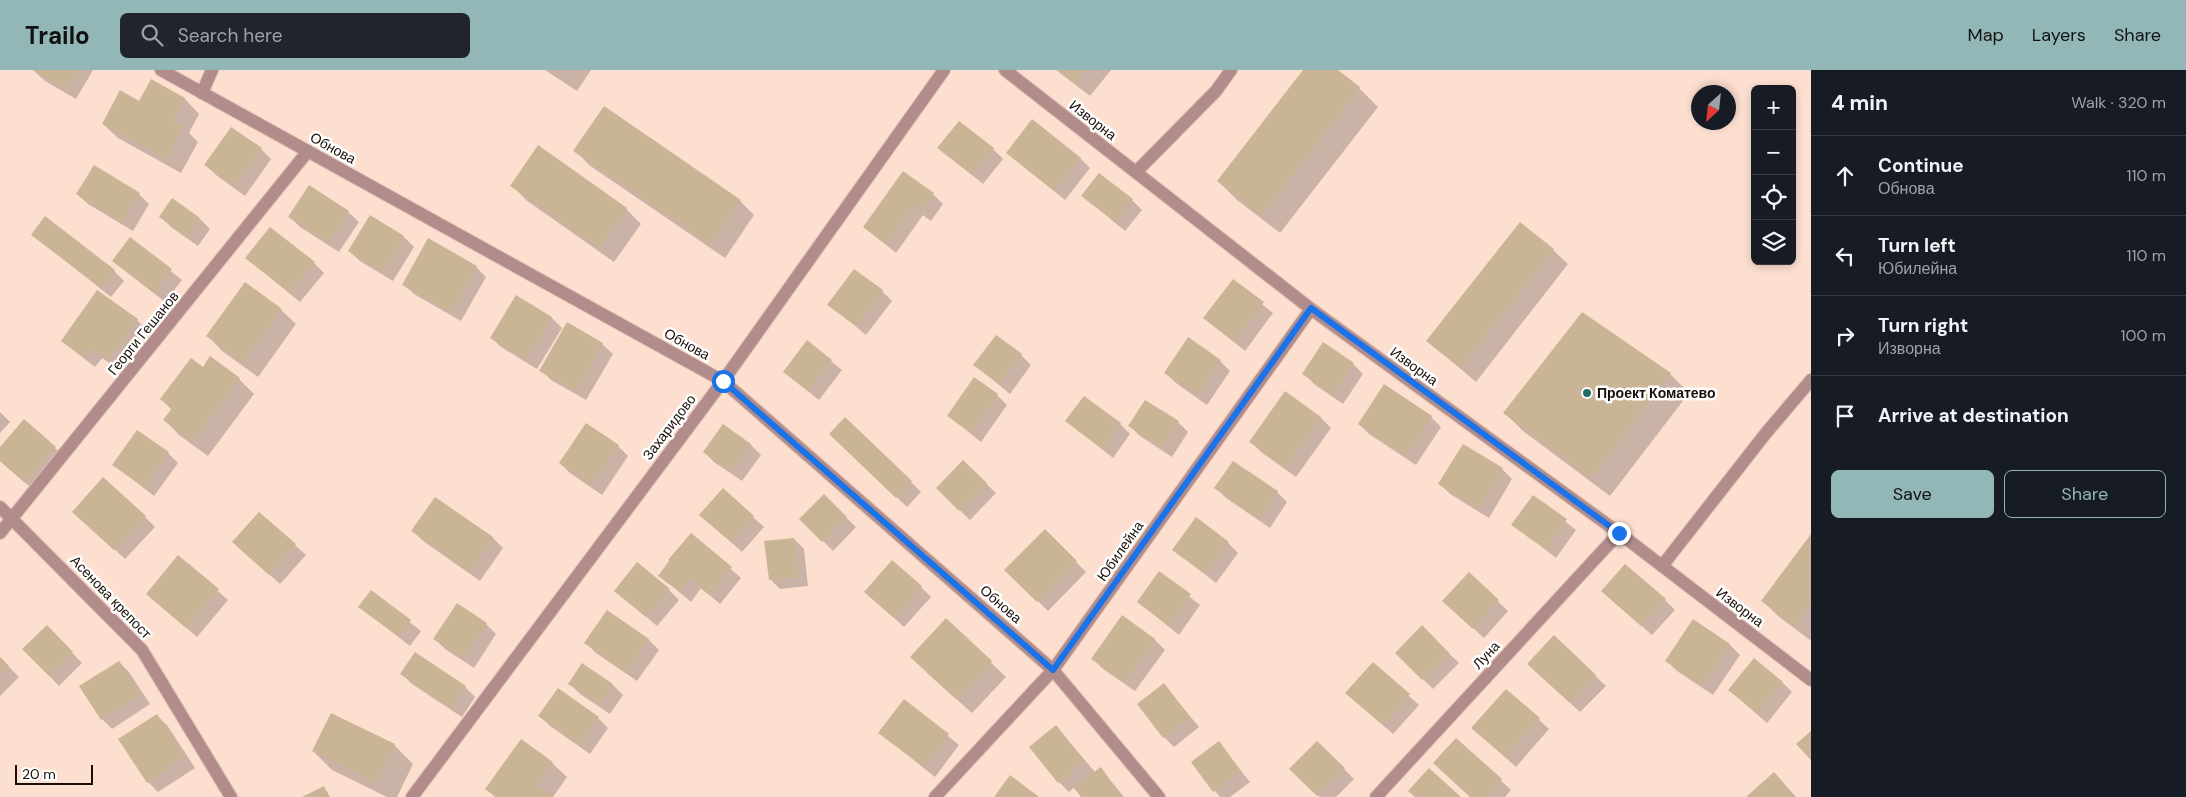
<!DOCTYPE html>
<html lang="en">
<head>
<meta charset="utf-8">
<style>
	:root { --surface:#171b24; --page:#20242c; --text:#f1f3f6; --muted:#9ea1a6; --line:#363941; --accent:#93b6b6 }
	body { margin:0; font-family:"DM Sans",sans-serif; background:var(--page); color:var(--text) }
	.controls { position:absolute; right:15px; top:15px; display:grid; overflow:hidden; border-radius:8px; box-shadow:0 2px 8px #0003 }
	.controls button { width:45px; height:45px; display:grid; place-items:center; padding:0; border:0; border-bottom:1px solid var(--line); background:var(--surface); color:var(--text); font:25px sans-serif }
	.compass { position:absolute; left:1691px; top:15px; width:45px; height:45px; border-radius:50%; background:var(--surface); box-shadow:0 2px 8px #0003; rotate:207deg }
	.scale { position:absolute; left:15px; bottom:12px; width:78px; box-sizing:border-box; padding-left:5px; border:2px solid #1a0e08; border-top:0; font-size:14px; line-height:18px; white-space:nowrap; color:#1a0e08; -webkit-text-stroke:4px #fff; paint-order:stroke }
	.stop { position:absolute; width:15px; height:15px; margin:-11px; border:4px solid #1a73e8; border-radius:50%; background:#fff }
	.stop.end { background:#1a73e8; border-color:#fff; box-shadow:0 1px 5px #0008 }
	.list { margin:0; padding:0; list-style:none }
	h2 { display:flex; justify-content:space-between; align-items:center; height:65px; margin:0; padding:0 20px; font-size:21px }
	h2 small { font-size:16px; font-weight:400; color:var(--muted) }
	.list li { display:grid; grid-template-columns:32px 1fr auto; gap:15px; align-items:center; box-sizing:border-box; height:80px; padding:0 20px; border-top:1px solid var(--line) }
	.list b { display:block; font-size:19px; white-space:nowrap }
	.list p { margin:0; font-size:16px; white-space:nowrap; color:var(--muted) }
	.list em { font-size:16px; font-style:normal; color:var(--muted) }
	.actions { display:flex; gap:10px; padding:15px 20px }
	.actions a { flex:1; padding:11px 0; border:1px solid var(--accent); border-radius:8px; text-align:center; font-size:18px; color:var(--accent) }
	.actions .main { background:var(--accent); color:#111 }
	.icon { flex:none; width:28px; height:28px; fill:none; stroke:currentColor; stroke-width:2; stroke-linecap:round; stroke-linejoin:round }
	.map { position:relative; flex:none; width:1811px; height:727px; overflow:hidden }
	header { display:flex; align-items:center; gap:30px; box-sizing:border-box; height:70px; padding:0 25px; background:var(--accent); color:#111 }
	header strong { font-size:24px }
	nav { display:flex; gap:28px; margin-inline-start:auto; font-size:18px }
	.search { width:350px; height:45px; background:var(--page); display:flex; align-items:center; gap:12px; box-sizing:border-box; padding:0 18px; border-radius:8px; color:var(--muted); font-size:19px }
	main { display:flex }
	aside { flex:1; background:var(--surface) }
	.map>svg:first-child { display:block }
</style>
</head>
<body>
<header>
<strong>Trailo</strong>
<div class="search"><svg class="icon" aria-label="search" viewBox="0 0 24 24"><circle cx="10" cy="10" r="6"/><path d="M15 15l6 6"/></svg>Search here</div>
<nav><a>Map</a><a>Layers</a><a>Share</a></nav>
</header>
<main>
<div class="map">
<svg width="1811" height="727" viewBox="0 0 1811 727">
	<rect width="100%" height="100%" fill="#fddfd0"/>
	<g fill="#0003">
		<path d="M33 0H93L76 29 45 11Z"/>
		<path d="M545 0H591L577 21Z"/>
		<path d="M1056 0H1111L1090 26Z"/>
		<path d="M1305 0H1336L1359 18 1378 37 1280 163 1237 130 1218 111Z"/>
		<path d="M152 11 185 29 199 44 189 63 198 72 181 103 118 68 103 54 140 33Z"/>
		<path d="M939 78 993 79 1003 89 983 114Z"/>
		<path d="M261 79 271 89 245 126 216 105 206 95Z"/>
		<path d="M575 80 740 131 754 145 725 188 589 95Z"/>
		<path d="M1008 83 1080 88 1090 98 1065 130Z"/>
		<path d="M512 115 626 139 641 154 614 192 526 130Z"/>
		<path d="M309 117 348 142 359 152 339 182 300 157 290 147Z"/>
		<path d="M77 124H139L149 134 133 161 88 134Z"/>
		<path d="M933 124 943 134 931 151 923 145 896 183 864 157Z"/>
		<path d="M1083 126 1132 130 1142 140 1125 161Z"/>
		<path d="M172 130 200 149 210 159 198 176 171 157 161 147Z"/>
		<path d="M370 147 404 167 414 177 393 211 360 191 349 181Z"/>
		<path d="M33 165 114 201 124 211 111 227Z"/>
		<path d="M130 169 182 210 165 232 113 191Z"/>
		<path d="M1553 180 1568 194 1476 312 1428 271Z"/>
		<path d="M314 193 324 203 300 232 257 197Z"/>
		<path d="M476 197 486 207 461 251 414 224 403 214Z"/>
		<path d="M1233 211 1273 243 1245 281 1205 248Z"/>
		<path d="M882 221 892 231 866 265 829 234Z"/>
		<path d="M516 226 552 248 562 258 537 299 501 277 491 267Z"/>
		<path d="M281 240 296 254 258 307 222 281 208 266Z"/>
		<path d="M137 250 147 260 118 299 102 288 95 297 62 271Z"/>
		<path d="M807 272 842 300 819 330 784 302Z"/>
		<path d="M602 274 613 284 586 330 551 310 541 300Z"/>
		<path d="M1324 274 1353 294 1363 304 1343 334 1314 314 1304 303Z"/>
		<path d="M1021 285 1031 295 1010 324 975 295Z"/>
		<path d="M1220 291 1230 301 1207 335 1176 313 1166 303Z"/>
		<path d="M203 298 239 309 254 324 208 386 179 365 165 350 172 340 161 329Z"/>
		<path d="M1670 304 1689 323 1610 426 1523 361 1505 343Z"/>
		<path d="M1385 316 1431 347 1441 357 1416 395 1369 364 1359 354Z"/>
		<path d="M1286 323 1321 348 1331 358 1296 407 1261 382 1251 372Z"/>
		<path d="M997 325 1007 335 981 372 949 346Z"/>
		<path d="M0 342 10 352 0 363Z"/>
		<path d="M1067 351 1120 354 1130 364 1113 388Z"/>
		<path d="M1178 352 1188 362 1172 387 1140 366 1130 356Z"/>
		<path d="M723 356 751 375 761 385 742 411 714 392 704 382Z"/>
		<path d="M831 364 911 412 921 422 907 437Z"/>
		<path d="M618 376 628 386 602 425 570 403 560 393Z"/>
		<path d="M1463 376 1502 399 1512 409 1489 448 1450 424 1440 414Z"/>
		<path d="M55 378 66 388 36 422 0 391V379Z"/>
		<path d="M168 383 178 393 154 426 114 395Z"/>
		<path d="M963 392 996 423 970 450 937 418Z"/>
		<path d="M1216 418 1277 422 1287 432 1270 458 1226 428Z"/>
		<path d="M723 420 764 457 742 482 701 445Z"/>
		<path d="M824 426 856 457 833 481 801 449Z"/>
		<path d="M1533 426 1576 460 1556 488 1513 454Z"/>
		<path d="M436 428 493 468 503 478 480 511 423 471 413 461Z"/>
		<path d="M259 443 306 485 280 514 233 472Z"/>
		<path d="M145 447 155 457 125 489 84 451Z"/>
		<path d="M1045 461 1086 502 1048 541 1006 500Z"/>
		<path d="M691 465 741 508 720 534 701 518 691 532 660 506Z"/>
		<path d="M1811 466V569L1810 570 1778 546 1763 531Z"/>
		<path d="M794 469 804 479 808 516 780 519 770 509Z"/>
		<path d="M1228 473 1238 483 1216 513 1174 480Z"/>
		<path d="M179 487 228 530 197 567 147 524Z"/>
		<path d="M1159 503 1200 535 1179 565 1138 532Z"/>
		<path d="M1469 504 1508 541 1484 568 1454 541Z"/>
		<path d="M921 517 931 527 904 557 866 522Z"/>
		<path d="M669 520 679 530 657 556 616 521Z"/>
		<path d="M371 522 421 561 410 576 360 537Z"/>
		<path d="M1665 530 1675 540 1652 565 1613 531Z"/>
		<path d="M607 542 649 570 659 580 637 611 596 583 586 573Z"/>
		<path d="M1123 547 1155 570 1165 580 1135 621 1103 599 1093 589Z"/>
		<path d="M946 550 1006 607 972 643 926 602Z"/>
		<path d="M1694 551 1730 575 1740 585 1713 625 1677 601 1667 591Z"/>
		<path d="M486 554 496 564 474 598 445 579 435 569Z"/>
		<path d="M47 557 82 593 59 616 24 579Z"/>
		<path d="M1422 557 1459 593 1433 619 1396 583Z"/>
		<path d="M1554 567 1606 616 1580 642 1539 604Z"/>
		<path d="M0 588 19 607 0 626Z"/>
		<path d="M119 592 129 602 150 634 112 659 102 649Z"/>
		<path d="M1373 594 1419 635 1393 664 1357 633Z"/>
		<path d="M402 604 465 617 475 627 462 647 412 614Z"/>
		<path d="M1782 612 1792 622 1767 653 1729 620Z"/>
		<path d="M570 614 613 615 623 625 610 644 580 624Z"/>
		<path d="M1163 614 1199 657 1174 677 1164 667Z"/>
		<path d="M558 620 598 648 608 658 590 684 550 656 540 646Z"/>
		<path d="M1506 620 1549 659 1516 697 1483 667Z"/>
		<path d="M904 631 959 675 935 707 880 663Z"/>
		<path d="M156 645 167 655 195 698 158 722 148 712Z"/>
		<path d="M1056 657 1096 703 1101 699 1124 727H1082L1075 717 1069 722 1059 712Z"/>
		<path d="M1456 670 1511 720 1505 727H1471Z"/>
		<path d="M1317 672 1354 709 1336 727H1320L1291 699Z"/>
		<path d="M1218 673 1250 712 1230 727H1220L1192 693Z"/>
		<path d="M394 675 413 694 397 727H387L332 700 313 681Z"/>
		<path d="M552 693 567 707 553 727H495L487 719Z"/>
	</g>
	<g fill="#c9b496">
		<path d="M34 0H77L66 20Z"/>
		<path d="M1059 0H1085L1075 13Z"/>
		<path d="M1303 0H1338L1360 17 1261 146 1217 111Z"/>
		<path d="M151 9 185 28 173 50 184 56 166 89 102 54 120 20 139 31Z"/>
		<path d="M604 36 741 130 710 174 573 81Z"/>
		<path d="M1032 49 1081 88 1054 121 1006 83Z"/>
		<path d="M959 51 994 78 972 105 937 78Z"/>
		<path d="M231 57 262 78 235 117 204 95Z"/>
		<path d="M538 75 627 138 599 178 510 116Z"/>
		<path d="M94 95 140 123 122 152 76 124Z"/>
		<path d="M903 101 934 123 920 142 913 136 885 174 863 157Z"/>
		<path d="M1099 103 1133 129 1115 152 1081 126Z"/>
		<path d="M309 115 349 141 329 173 288 147Z"/>
		<path d="M172 128 200 148 188 167 159 147Z"/>
		<path d="M370 145 404 166 383 202 348 181Z"/>
		<path d="M45 146 115 200 101 218 31 165Z"/>
		<path d="M1520 152 1554 179 1460 298 1426 271Z"/>
		<path d="M270 157 315 192 290 223 245 188Z"/>
		<path d="M130 167 172 199 154 223 112 191Z"/>
		<path d="M428 168 477 196 451 242 402 215Z"/>
		<path d="M854 199 883 220 856 256 827 235Z"/>
		<path d="M1233 209 1264 232 1234 272 1203 248Z"/>
		<path d="M245 212 282 239 243 293 206 266Z"/>
		<path d="M97 220 138 249 108 290 91 278 84 288 61 271Z"/>
		<path d="M516 225 552 247 526 290 490 268Z"/>
		<path d="M1582 242 1671 303 1591 408 1503 343Z"/>
		<path d="M567 252 603 273 576 321 539 301Z"/>
		<path d="M996 265 1022 284 999 314 973 295Z"/>
		<path d="M1188 267 1221 290 1197 325 1164 303Z"/>
		<path d="M807 270 832 290 808 321 783 302Z"/>
		<path d="M1323 272 1354 293 1333 325 1302 304Z"/>
		<path d="M210 286 240 308 192 372 163 350 172 338 160 329 191 288 203 297Z"/>
		<path d="M974 307 998 324 971 363 947 346Z"/>
		<path d="M1384 314 1432 346 1406 386 1358 354Z"/>
		<path d="M1285 321 1321 347 1285 397 1249 372Z"/>
		<path d="M1084 326 1121 353 1102 379 1065 351Z"/>
		<path d="M1145 330 1179 351 1162 378 1128 356Z"/>
		<path d="M845 347 912 411 896 428 829 364Z"/>
		<path d="M24 349 56 377 25 413 0 391V377Z"/>
		<path d="M586 353 619 375 591 415 559 393Z"/>
		<path d="M723 354 751 374 731 402 703 382Z"/>
		<path d="M137 360 169 382 144 417 112 395Z"/>
		<path d="M1463 374 1503 398 1479 439 1438 414Z"/>
		<path d="M963 390 987 413 959 441 936 418Z"/>
		<path d="M1233 391 1278 421 1259 449 1214 418Z"/>
		<path d="M103 407 146 446 114 480 72 442Z"/>
		<path d="M723 418 754 446 732 473 699 445Z"/>
		<path d="M824 424 847 447 822 472 799 449Z"/>
		<path d="M1533 425 1567 449 1545 479 1511 455Z"/>
		<path d="M435 427 493 467 470 502 411 461Z"/>
		<path d="M259 442 296 474 269 505 232 472Z"/>
		<path d="M1196 447 1229 472 1205 504 1172 480Z"/>
		<path d="M1045 459 1077 491 1037 532 1004 500Z"/>
		<path d="M691 463 732 497 709 525 690 509 680 522 658 506 669 491 668 490Z"/>
		<path d="M1811 464V534L1795 556 1761 531Z"/>
		<path d="M794 468 799 507 769 510 764 471Z"/>
		<path d="M178 485 219 519 186 558 146 524Z"/>
		<path d="M892 490 922 516 894 548 864 522Z"/>
		<path d="M637 492 670 519 646 547 614 521Z"/>
		<path d="M1625 494 1666 529 1641 556 1601 521Z"/>
		<path d="M1159 501 1191 524 1169 556 1137 532Z"/>
		<path d="M1469 502 1499 530 1473 559 1442 531Z"/>
		<path d="M371 520 411 550 399 567 358 537Z"/>
		<path d="M457 533 487 553 464 588 433 569Z"/>
		<path d="M607 540 649 569 626 602 584 573Z"/>
		<path d="M1122 545 1155 569 1125 612 1091 589Z"/>
		<path d="M946 548 992 591 957 630 910 587Z"/>
		<path d="M1693 549 1730 574 1703 616 1665 591Z"/>
		<path d="M47 555 73 582 49 606 22 579Z"/>
		<path d="M1422 555 1449 583 1422 610 1395 583Z"/>
		<path d="M1554 565 1596 605 1570 633 1527 594Z"/>
		<path d="M415 582 466 616 451 638 400 604Z"/>
		<path d="M0 587 9 596 0 606Z"/>
		<path d="M1754 588 1783 612 1757 643 1728 620Z"/>
		<path d="M119 591 140 624 101 650 79 616Z"/>
		<path d="M1373 592 1410 624 1383 655 1345 623Z"/>
		<path d="M582 593 613 614 600 635 568 614Z"/>
		<path d="M1164 613 1190 647 1163 668 1137 634Z"/>
		<path d="M558 618 599 647 580 675 538 646Z"/>
		<path d="M1506 619 1540 648 1505 687 1471 658Z"/>
		<path d="M904 629 949 664 924 697 878 663Z"/>
		<path d="M331 643 395 674 376 713 312 681Z"/>
		<path d="M157 644 185 687 147 713 118 669Z"/>
		<path d="M1056 655 1085 691 1058 713 1029 677Z"/>
		<path d="M1811 661V690L1796 674Z"/>
		<path d="M1456 668 1502 709 1486 727H1470L1433 693Z"/>
		<path d="M521 669 553 692 536 714 554 727H496L485 719Z"/>
		<path d="M1219 671 1241 701 1213 722 1191 692Z"/>
		<path d="M1317 671 1345 698 1317 726 1289 699Z"/>
		<path d="M1101 697 1122 727H1081L1073 717Z"/>
		<path d="M1429 698 1461 727H1415L1408 721Z"/>
		<path d="M1774 702 1796 727H1746Z"/>
		<path d="M1010 705 1039 727H994Z"/>
		<path d="M324 716 330 727H302Z"/>
	</g>
	<g fill="none" stroke-linecap="round" stroke-linejoin="round">
		<defs>
			<path id="lane" d="M1136 102 1216 21 1231 0"/>
			<g id="street">
				<path d="M161 0 723 311 1053 600 1159 727"/>
				<path d="M1005 0 1311 239 1619 463 1811 610"/>
				<path d="M202 23 212 0"/>
				<path d="M0 437 142 580 231 727"/>
				<path d="M0 463 308 81"/>
				<path d="M1662 496 1766 363 1811 310"/>
				<path d="M412 727 723 311 944 0"/>
				<path d="M935 727 1053 600 1311 239"/>
				<path d="M1376 727 1619 463"/>
			</g>
		</defs>
		<use href="#lane" stroke="#d9beb0" stroke-width="14"/>
		<use href="#street" stroke="#d9beb0" stroke-width="14"/>
		<use href="#lane" stroke="#b18c8b" stroke-width="12"/>
		<use href="#street" stroke="#b18c8b" stroke-width="12"/>
	</g>
	<g fill="none" stroke-linecap="round" stroke-linejoin="round">
		<path stroke="#1a73e8" stroke-width="6" d="M723 311 1053 600 1311 238 1619 463"/>
	</g>
	<circle fill="#216c68" stroke="#fff" stroke-width="2" cx="1587" cy="323" r="5"/>
	<g text-anchor="middle" stroke-width="5" stroke-linejoin="round" paint-order="stroke">
		<g font-size="14" fill="#1a0e08" stroke="#fff">
			<text transform="translate(1093 50) rotate(38)" y="5">Изворна</text>
			<text transform="translate(333 78) rotate(29)" y="5">Обнова</text>
			<text transform="translate(143 263) rotate(-51)" y="5">Георги Гешанов</text>
			<text transform="translate(687 274) rotate(29)" y="5">Обнова</text>
			<text transform="translate(1414 296) rotate(36)" y="5">Изворна</text>
			<text transform="translate(669 357) rotate(-53)" y="5">Захаридово</text>
			<text transform="translate(1120 481) rotate(-55)" y="5">Юбилейна</text>
			<text transform="translate(111 527) rotate(46)" y="5">Асенова крепост</text>
			<text transform="translate(1001 534) rotate(41)" y="5">Обнова</text>
			<text transform="translate(1740 537) rotate(37)" y="5">Изворна</text>
			<text transform="translate(1486 585) rotate(-47)" y="5">Луна</text>
		</g>
		<g font-size="14" font-weight="bold" fill="#1a0e08" stroke="#fff" text-anchor="start">
			<text x="1597" y="328">Проект Коматево</text>
		</g>
	</g>
</svg>
<div class="controls">
<button>+</button>
<button>−</button>
<button><svg class="icon" aria-label="locate" viewBox="0 0 24 24"><circle cx="12" cy="12" r="6"/><path d="M12 2v4M12 18v4M2 12h4M18 12h4"/></svg></button>
<button><svg class="icon" aria-label="layers" viewBox="0 0 24 24"><path d="M12 4l9 5-9 5-9-5zM3 14l9 5 9-5"/></svg></button>
</div>
<svg class="compass" viewBox="-18 -18 36 36"><path d="M0-13l5 13h-10z" fill="#e53935"/><path d="M0 13l5-13h-10z" fill="#9ea1a6"/></svg>
<div class="scale">20 m</div>
<div class="stop" style="left:723px;top:311px"></div>
<div class="stop end" style="left:1619px;top:463px"></div>
</div>
<aside>
<h2>4 min<small>Walk · 320 m</small></h2>
<ul class="list">
<li><svg class="icon" aria-label="ahead" viewBox="0 0 24 24"><path d="M12 20V5M6 11l6-6 6 6"/></svg><div><b>Continue</b><p>Обнова</p></div><em>110 m</em></li>
<li><svg class="icon" aria-label="left" viewBox="0 0 24 24"><path d="M17 20v-9H6M10 6l-5 5 5 5"/></svg><div><b>Turn left</b><p>Юбилейна</p></div><em>110 m</em></li>
<li><svg class="icon" aria-label="right" viewBox="0 0 24 24"><path d="M7 20v-9h11M14 6l5 5-5 5"/></svg><div><b>Turn right</b><p>Изворна</p></div><em>100 m</em></li>
<li><svg class="icon" aria-label="arrive" viewBox="0 0 24 24"><path d="M6 21V4h12l-3 4 3 4H6"/></svg><div><b>Arrive at destination</b></div></li>
</ul>
<div class="actions"><a class="main">Save</a><a>Share</a></div>
</aside>
</main>
</body>
</html>
